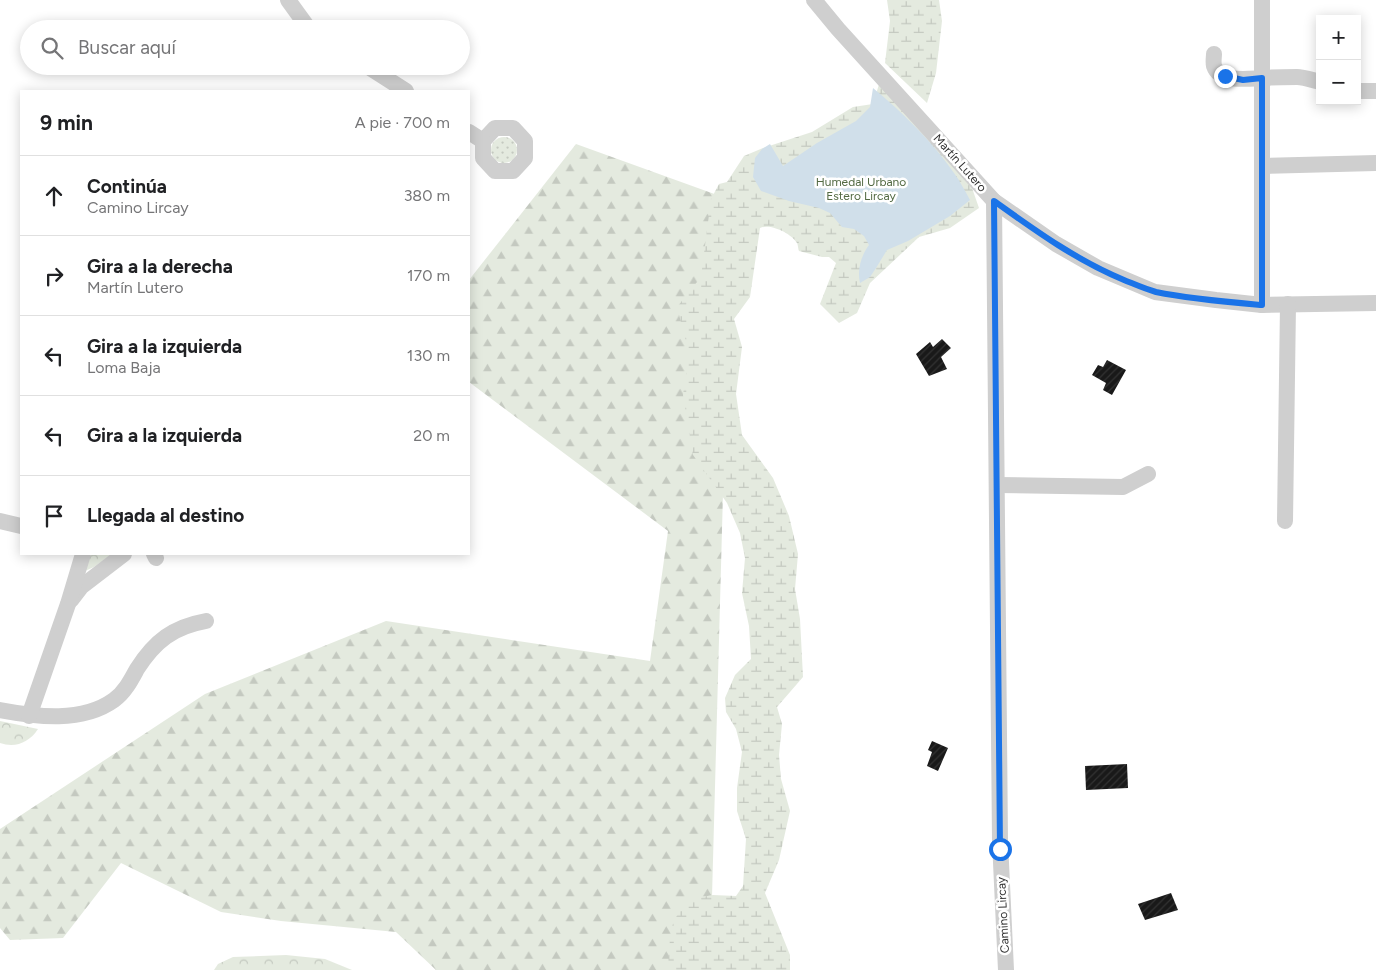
<!DOCTYPE html>
<html lang="es">
<head>
<meta charset="utf-8">
<style>
	:root { --surface:#fff; --page:#f6f6f6; --text:#202124; --muted:#757577; --line:#e0e0e0 }
	body { margin:0; font-family:Figtree,sans-serif; background:var(--page); color:var(--text) }
	.controls { position:absolute; right:15px; top:15px; display:grid; overflow:hidden; border-radius:0px; box-shadow:0 2px 12px #0003 }
	.controls button { width:45px; height:45px; display:grid; place-items:center; padding:0; border:0; border-bottom:1px solid var(--line); background:var(--surface); color:var(--text); font:25px sans-serif }
	.stop { position:absolute; width:15px; height:15px; margin:-11px; border:4px solid #1a73e8; border-radius:50%; background:#fff }
	.stop.end { background:#1a73e8; border-color:#fff; box-shadow:0 1px 5px #0008 }
	.list { margin:0; padding:0; list-style:none }
	h2 { display:flex; justify-content:space-between; align-items:center; height:65px; margin:0; padding:0 20px; font-size:21px }
	h2 small { font-size:16px; font-weight:400; color:var(--muted) }
	.list li { display:grid; grid-template-columns:32px 1fr auto; gap:15px; align-items:center; box-sizing:border-box; height:80px; padding:0 20px; border-top:1px solid var(--line) }
	.list b { display:block; font-size:19px; white-space:nowrap }
	.list p { margin:0; font-size:16px; white-space:nowrap; color:var(--muted) }
	.list em { font-size:16px; font-style:normal; color:var(--muted) }
	.icon { flex:none; width:28px; height:28px; fill:none; stroke:currentColor; stroke-width:2; stroke-linecap:round; stroke-linejoin:round }
	.map { position:relative; flex:none; width:1376px; height:970px; overflow:hidden }
	.search { position:absolute; background:var(--surface); box-shadow:0 2px 12px #0003; left:20px; top:20px; width:450px; height:55px; display:flex; align-items:center; gap:12px; box-sizing:border-box; padding:0 18px; border-radius:28px; color:var(--muted); font-size:19px }
	.panel { position:absolute; background:var(--surface); box-shadow:0 2px 12px #0003; left:20px; top:90px; width:450px; height:465px; border-radius:0px }
	.map>svg:first-child { display:block }
</style>
</head>
<body>
<div class="map">
<svg width="1376" height="970" viewBox="0 0 1376 970">
	<defs>
		<pattern id="grass-dots" width="8" height="8" patternUnits="userSpaceOnUse" patternTransform="scale(1.25)"><rect width="8" height="8" fill="#e4eadf"/><path d="M2 2h.1M6 6h.1" fill="none" stroke="#c4c9c0" stroke-width="1.8" stroke-linecap="round"/></pattern>
		<pattern id="forest-firs" width="22" height="20" patternUnits="userSpaceOnUse" patternTransform="scale(1.25)"><rect width="22" height="20" fill="#e4eadf"/><path d="M5 1l3.5 6h-7zM16 11l3.5 6h-7z" fill="#c4c9c0"/></pattern>
		<pattern id="wetland-marsh" width="20" height="14" patternUnits="userSpaceOnUse" patternTransform="scale(1.25)"><rect width="20" height="14" fill="#e4eadf"/><path d="M1 5h8M5 5V1M11 12h8M15 12V8" fill="none" stroke="#c4c9c0"/></pattern>
		<pattern id="park-crowns" width="20" height="18" patternUnits="userSpaceOnUse" patternTransform="scale(1.25)"><rect width="20" height="18" fill="#e4eadf"/><path d="M2 6a3 3 0 1 1 6 0M12 15a3 3 0 1 1 6 0" fill="none" stroke="#c4c9c0"/></pattern>
		<pattern id="building-hatch" width="6" height="6" patternUnits="userSpaceOnUse" patternTransform="scale(1.25)"><rect width="6" height="6" fill="#191919"/><path d="M-1 1l2-2M0 6l6-6M5 7l2-2" fill="none" stroke="#323232"/></pattern>
	</defs>
	<rect width="100%" height="100%" fill="#fff"/>
	<circle fill="url(#grass-dots)" cx="504" cy="150" r="13"/>
	<path fill="url(#forest-firs)" d="M576 144 731 200 710 970H436L396 932 281 921 221 912 121 863 63 938 10 940 0 928V829L205 694 386 621 650 661 668 531 469 382V280Z"/>
	<g fill="url(#wetland-marsh)">
		<path d="M887 0H939L942 21 936 73 927 103 885 63 890 21Z"/>
		<path d="M880 81 972 188 979 208 950 228 919 237 870 283 857 313 839 323 820 304 836 263 829 257H822L799 251C798 249 798 244 797 243 791 233 770 223 760 228L750 297 734 319 742 347 736 394 742 435 773 478 789 516 798 554 795 589 800 619 803 677 777 707 782 724 779 755 781 779 790 811 779 860 765 893 790 955V970H668C669 956 669 941 672 927 676 909 695 897 713 895 720 895 729 896 736 896L743 886 746 839 737 811V788L742 752 736 729 726 712 725 698 735 675 751 659 749 626 742 593 745 558 740 533 727 503 693 455 683 395 689 353 677 307 701 277 711 199 719 184 727 182 744 156 763 148 812 132 853 107 873 104Z"/>
	</g>
	<g fill="url(#park-crowns)">
		<path d="M90 554H112L94 567 85 571Z"/>
		<path d="M0 721 38 729C29 743 15 748 0 743Z"/>
		<path d="M286 955 325 959 352 970H214L218 964 233 957Z"/>
	</g>
	<path fill="#d0dfea" d="M873 88C903 113 932 141 954 173 960 181 965 191 970 200L950 216 908 241 887 250 876 268 870 277 860 283C857 270 861 256 869 245L864 236 854 229 842 227 830 213 819 208 789 201 761 191 753 177 755 158 762 149 770 144 783 166 817 143 856 121 870 107Z"/>
	<g fill="url(#building-hatch)">
		<path d="M942 339 951 348 941 357 947 369 929 376 916 354 930 342 933 347Z"/>
		<path d="M1107 360 1126 370 1112 395 1103 390 1106 383 1092 375 1098 365 1103 367Z"/>
		<path d="M932 741 948 748 938 771 927 766 932 752 928 750Z"/>
		<path d="M1127 764 1128 788 1086 790 1085 766Z"/>
		<path d="M1171 893 1178 910 1145 920 1138 904Z"/>
	</g>
	<g fill="none" stroke-linecap="round" stroke-linejoin="round">
		<g stroke="#cfcfcf" stroke-width="16">
			<path d="M288 0 309 29"/>
			<path d="M814 0 838 29 994 201 1056 244 1098 268 1155 292 1216 300 1262 305 1376 303"/>
			<path d="M1214 54C1214 57 1213 62 1214 66 1220 84 1251 78 1265 78 1275 77 1286 77 1297 77 1304 77 1312 80 1320 82"/>
			<path d="M367 66 406 91"/>
			<path d="M1357 91H1376"/>
			<path d="M495 128H513L525 141V158L513 171H495L483 158V141Z"/>
			<path d="M469 132 483 141"/>
			<path d="M1262 166 1376 163"/>
			<path d="M994 201 1000 841 1006 970"/>
			<path d="M1262 305V0"/>
			<path d="M997 485 1123 487 1148 474"/>
			<path d="M0 521 21 526"/>
			<path d="M1285 521 1288 304"/>
			<path d="M154 554 156 558"/>
			<path d="M71 600 81 587 124 554"/>
			<path d="M0 710C37 717 82 723 114 700 125 692 131 680 137 669 155 641 173 627 206 621"/>
			<path d="M29 716 68 604 83 554"/>
		</g>
	</g>
	<g fill="none" stroke-linecap="round" stroke-linejoin="round">
		<path stroke="#1a73e8" stroke-width="6" d="M1000 849 994 201C1036 231 1076 260 1124 280 1134 284 1145 289 1156 292 1190 299 1227 302 1262 305V78L1243 80 1225 76"/>
	</g>
	<g text-anchor="middle" stroke-width="5" stroke-linejoin="round" paint-order="stroke">
		<g font-size="12" fill="#323232" stroke="#fff">
			<text transform="translate(960 163) rotate(48)" y="4">Martín Lutero</text>
			<text transform="translate(1003 915) rotate(-93)" y="4">Camino Lircay</text>
		</g>
		<g font-size="12" fill="#536a43" stroke="#fff">
			<text x="861" y="186">Humedal Urbano<tspan x="861" dy="14">Estero Lircay</tspan></text>
		</g>
	</g>
</svg>
<div class="controls">
<button>+</button>
<button>−</button>
</div>
<div class="stop" style="left:1000px;top:849px"></div>
<div class="stop end" style="left:1225px;top:76px"></div>
<div class="search"><svg class="icon" aria-label="search" viewBox="0 0 24 24"><circle cx="10" cy="10" r="6"/><path d="M15 15l6 6"/></svg>Buscar aquí</div>
<section class="panel">
<h2>9 min<small>A pie · 700 m</small></h2>
<ul class="list">
<li><svg class="icon" aria-label="ahead" viewBox="0 0 24 24"><path d="M12 20V5M6 11l6-6 6 6"/></svg><div><b>Continúa</b><p>Camino Lircay</p></div><em>380 m</em></li>
<li><svg class="icon" aria-label="right" viewBox="0 0 24 24"><path d="M7 20v-9h11M14 6l5 5-5 5"/></svg><div><b>Gira a la derecha</b><p>Martín Lutero</p></div><em>170 m</em></li>
<li><svg class="icon" aria-label="left" viewBox="0 0 24 24"><path d="M17 20v-9H6M10 6l-5 5 5 5"/></svg><div><b>Gira a la izquierda</b><p>Loma Baja</p></div><em>130 m</em></li>
<li><svg class="icon" aria-label="left" viewBox="0 0 24 24"><path d="M17 20v-9H6M10 6l-5 5 5 5"/></svg><div><b>Gira a la izquierda</b></div><em>20 m</em></li>
<li><svg class="icon" aria-label="arrive" viewBox="0 0 24 24"><path d="M6 21V4h12l-3 4 3 4H6"/></svg><div><b>Llegada al destino</b></div></li>
</ul>
</section>
</div>
</body>
</html>
